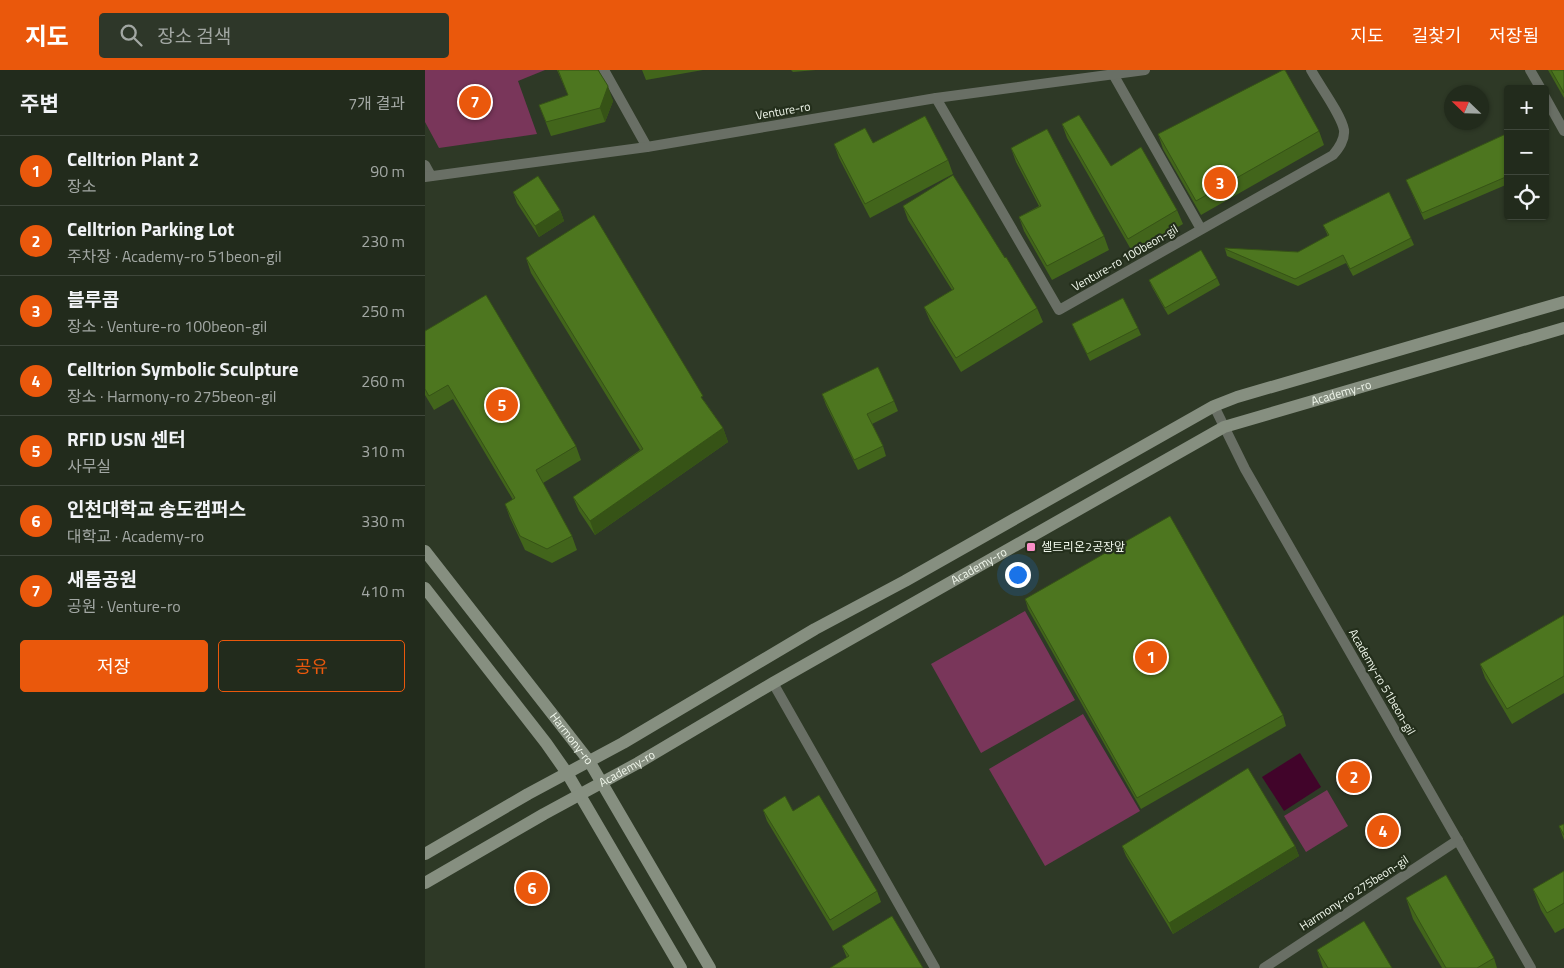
<!DOCTYPE html>
<html lang="ko">
<head>
<meta charset="utf-8">
<style>
	:root { --surface:#222b1c; --page:#2e3729; --text:#f1f3f6; --muted:#a2a7a3; --line:#3f473b; --accent:#ea580c }
	body { margin:0; font-family:"Titillium Web","Noto Sans KR",sans-serif; background:var(--page); color:var(--text) }
	.controls { position:absolute; right:15px; top:15px; display:grid; overflow:hidden; border-radius:5px; box-shadow:0 1px 4px #0004 }
	.controls button { width:45px; height:45px; display:grid; place-items:center; padding:0; border:0; border-bottom:1px solid var(--line); background:var(--surface); color:var(--text); font:25px sans-serif }
	.compass { position:absolute; left:1019px; top:15px; width:45px; height:45px; border-radius:50%; background:var(--surface); box-shadow:0 1px 4px #0004; rotate:293deg }
	.you { position:absolute; left:592px; top:504px; width:18px; height:18px; margin:-12px; border:4px solid #fff; border-radius:50%; background:#1a73e8; box-shadow:0 0 0 8px #1a73e833 }
	.badge { display:grid; place-items:center; width:32px; height:32px; border-radius:50%; background:var(--accent); color:#fff; font-size:16px; font-weight:700 }
	.pin { position:absolute; translate:-50% -50%; border:2px solid #fff; box-shadow:0 1px 5px #0006 }
	.list { margin:0; padding:0; list-style:none }
	h2 { display:flex; justify-content:space-between; align-items:center; height:65px; margin:0; padding:0 20px; font-size:21px }
	h2 small { font-size:16px; font-weight:400; color:var(--muted) }
	.list li { display:grid; grid-template-columns:32px 1fr auto; gap:15px; align-items:center; box-sizing:border-box; height:70px; padding:0 20px; border-top:1px solid var(--line) }
	.list b { display:block; font-size:19px; white-space:nowrap }
	.list p { margin:0; font-size:16px; white-space:nowrap; color:var(--muted) }
	.list em { font-size:16px; font-style:normal; color:var(--muted) }
	.actions { display:flex; gap:10px; padding:15px 20px }
	.actions a { flex:1; padding:11px 0; border:1px solid var(--accent); border-radius:5px; text-align:center; font-size:18px; color:var(--accent) }
	.actions .main { background:var(--accent); color:#fff }
	.icon { flex:none; width:28px; height:28px; fill:none; stroke:currentColor; stroke-width:2; stroke-linecap:round; stroke-linejoin:round }
	.map { position:relative; flex:none; width:1139px; height:898px; overflow:hidden }
	header { display:flex; align-items:center; gap:30px; box-sizing:border-box; height:70px; padding:0 25px; background:var(--accent); color:#fff }
	header strong { font-size:24px }
	nav { display:flex; gap:28px; margin-inline-start:auto; font-size:18px }
	.search { width:350px; height:45px; background:var(--page); display:flex; align-items:center; gap:12px; box-sizing:border-box; padding:0 18px; border-radius:5px; color:var(--muted); font-size:19px }
	main { display:flex }
	aside { flex:1; background:var(--surface) }
	.map>svg:first-child { display:block }
</style>
</head>
<body>
<header>
<strong>지도</strong>
<div class="search"><svg class="icon" aria-label="search" viewBox="0 0 24 24"><circle cx="10" cy="10" r="6"/><path d="M15 15l6 6"/></svg>장소 검색</div>
<nav><a>지도</a><a>길찾기</a><a>저장됨</a></nav>
</header>
<main>
<aside>
<h2>주변<small>7개 결과</small></h2>
<ul class="list">
<li><span class="badge">1</span><div><b>Celltrion Plant 2</b><p>장소</p></div><em>90 m</em></li>
<li><span class="badge">2</span><div><b>Celltrion Parking Lot</b><p>주차장 · Academy-ro 51beon-gil</p></div><em>230 m</em></li>
<li><span class="badge">3</span><div><b>블루콤</b><p>장소 · Venture-ro 100beon-gil</p></div><em>250 m</em></li>
<li><span class="badge">4</span><div><b>Celltrion Symbolic Sculpture</b><p>장소 · Harmony-ro 275beon-gil</p></div><em>260 m</em></li>
<li><span class="badge">5</span><div><b>RFID USN 센터</b><p>사무실</p></div><em>310 m</em></li>
<li><span class="badge">6</span><div><b>인천대학교 송도캠퍼스</b><p>대학교 · Academy-ro</p></div><em>330 m</em></li>
<li><span class="badge">7</span><div><b>새롬공원</b><p>공원 · Venture-ro</p></div><em>410 m</em></li>
</ul>
<div class="actions"><a class="main">저장</a><a>공유</a></div>
</aside>
<div class="map">
<svg width="1139" height="898" viewBox="0 0 1139 898">
	<rect width="100%" height="100%" fill="#2e3926"/>
	<g fill="#79365a">
		<path d="M0 0H120L93 11 112 64 14 78 0 52Z"/>
		<path d="M600 541 650 630 556 683 506 594Z"/>
		<path d="M658 644 715 741 620 796 564 699Z"/>
		<path d="M902 720 923 756 881 782 859 746Z"/>
	</g>
	<path fill="#41042a" d="M875 683 896 717 859 741 837 707Z"/>
	<g fill="none" stroke-linecap="round" stroke-linejoin="round">
		<g stroke="#696f65" stroke-width="10">
			<path d="M179 0 222 77"/>
			<path d="M1105 0 1116 19"/>
			<path d="M688 4 776 159"/>
			<path d="M1120 27 1139 61"/>
			<path d="M511 28 634 240 908 85C914 78 920 70 919 60 916 44 894 15 886 0"/>
			<path d="M0 95 6 106"/>
			<path d="M0 107 222 77 511 28 720 0"/>
			<path d="M789 336 820 399 1106 898"/>
			<path d="M348 613 510 898"/>
			<path d="M839 898 1033 770"/>
		</g>
		<g stroke="#868f80" stroke-width="12">
			<path id="s1" d="M0 481 164 691 285 898"/>
			<path d="M0 518 121 673 142 703 256 898"/>
			<path d="M0 784 103 724 198 673 390 559 480 511 789 336 812 327 1139 232"/>
			<path id="s2" d="M0 813 119 744 213 693 348 613 799 357 1139 258"/>
		</g>
	</g>
	<g fill="#42651b">
		<path d="M132 0H173L188 31 180 52 126 66 114 35 143 25Z"/>
		<path d="M217 0H278L221 10Z"/>
		<path d="M366 0H391L368 2Z"/>
		<path d="M1123 0H1139V28Z"/>
		<path d="M637 54 686 96 752 140 758 154 708 183 642 68Z"/>
		<path d="M894 61 899 75 776 145 738 79 733 64Z"/>
		<path d="M1083 63V114L999 150 981 110Z"/>
		<path d="M448 73 523 90 528 104 445 148 414 88 409 74Z"/>
		<path d="M586 78 679 166 684 180 627 210 599 161 594 147 614 136 591 92Z"/>
		<path d="M88 122 135 140 139 151 114 167 92 133Z"/>
		<path d="M478 136 580 188 612 238 618 252 536 302 505 251 499 237 527 220 483 150Z"/>
		<path d="M898 155 986 168 989 175 928 206 921 193 873 216 802 186 800 179 873 182 903 166Z"/>
		<path d="M101 188 280 332 298 358 303 372 170 465 154 441 148 427 215 380 106 203Z"/>
		<path d="M792 208 795 215 743 245 727 217 724 210Z"/>
		<path d="M647 254 713 258 716 265 665 291 650 261Z"/>
		<path d="M0 261 151 376 156 390 118 413 147 466 152 480 127 493 100 480 85 448 80 434 88 430 28 329 9 340 0 325Z"/>
		<path d="M397 324 469 331 473 341 447 354 458 376 461 386 433 400 401 335Z"/>
		<path d="M600 529 858 645 861 656 716 739 603 539Z"/>
		<path d="M1139 545V623L1087 654 1060 608 1055 594Z"/>
		<path d="M338 740 368 741 452 821 456 832 408 861 342 751Z"/>
		<path d="M1139 754V770L1134 756Z"/>
		<path d="M697 776H870L874 786 748 864 701 786Z"/>
		<path d="M1139 801V858L1130 863 1116 840 1108 819Z"/>
		<path d="M981 828 1069 888 1072 898H1017L988 849Z"/>
		<path d="M417 876 498 898 422 888Z"/>
		<path d="M892 880 967 898H898Z"/>
	</g>
	<g fill="#365316">
		<path d="M183 16 188 31 180 52 175 38Z"/>
		<path d="M135 140 139 151 114 167 110 156Z"/>
		<path d="M298 358 303 372 170 465 165 451Z"/>
		<path d="M870 776 874 786 748 864 744 853Z"/>
	</g>
	<g fill="#4d761f" stroke="#365316">
		<path d="M133 0H173L183 16 175 38 121 52 114 35 143 25Z"/>
		<path d="M858 0H860L894 61 771 131 733 64Z"/>
		<path d="M1126 0H1139V23Z"/>
		<path d="M654 45 686 96 716 77 752 140 703 169 637 54Z"/>
		<path d="M500 46 523 90 440 134 409 74 440 58 448 73Z"/>
		<path d="M622 59 679 166 622 196 594 147 616 136 586 78Z"/>
		<path d="M1083 63V106L997 143 981 110Z"/>
		<path d="M528 105 580 188 581 187 612 238 531 288 499 237 529 219 478 136Z"/>
		<path d="M113 106 135 140 110 156 88 122Z"/>
		<path d="M964 122 986 168 925 199 918 185 870 209 800 179V178L873 182 904 165 898 155Z"/>
		<path d="M169 145 278 326 276 327 298 358 165 451 148 427 218 379 101 188Z"/>
		<path d="M776 180 792 208 740 238 724 210Z"/>
		<path d="M61 225 151 376 111 400 147 466 122 479 95 466 80 434 90 428 23 315 4 326 0 319V261Z"/>
		<path d="M698 228 713 258 662 284 647 254Z"/>
		<path d="M453 297 469 331 442 344 458 376 429 390 397 324Z"/>
		<path d="M745 446 858 645 712 728 600 529Z"/>
		<path d="M1139 545V606L1082 639 1055 594Z"/>
		<path d="M823 698 870 776 744 853 697 776Z"/>
		<path d="M394 725 452 821 405 850 338 740 360 726 368 741Z"/>
		<path d="M1139 754V765L1134 756Z"/>
		<path d="M1139 801V833L1122 843 1108 819Z"/>
		<path d="M1021 805 1069 888 1052 898H1021L981 828Z"/>
		<path d="M467 846 498 898H405L424 886 417 876Z"/>
		<path d="M939 851 967 898H903L892 880Z"/>
	</g>
	<rect fill="#fa8fc7" stroke="#242f1c" stroke-width="2" x="601" y="472" width="10" height="10" rx="2.5"/>
	<g text-anchor="middle" stroke-width="4.5" stroke-linejoin="round" paint-order="stroke">
		<g font-size="12" fill="#f0f7eb" stroke="#242f1c">
			<text transform="translate(358 41) rotate(-10)" y="4">Venture-ro</text>
			<text transform="translate(700 188) rotate(-30)" y="4">Venture-ro 100beon-gil</text>
			<text dy="4" stroke="none"><textPath href="#s2" startOffset="1042">Academy-ro</textPath></text>
			<text dy="4" stroke="none"><textPath href="#s2" startOffset="638">Academy-ro</textPath></text>
			<text transform="translate(957 612) rotate(60)" y="4">Academy-ro 51beon-gil</text>
			<text dy="4" stroke="none"><textPath href="#s1" startOffset="238">Harmony-ro</textPath></text>
			<text dy="4" stroke="none"><textPath href="#s2" startOffset="232">Academy-ro</textPath></text>
			<text transform="translate(929 823) rotate(-33)" y="4">Harmony-ro 275beon-gil</text>
		</g>
		<g font-size="12" fill="#f0f7eb" stroke="#242f1c" text-anchor="start">
			<text x="616" y="481">셀트리온2공장앞</text>
		</g>
	</g>
</svg>
<div class="controls">
<button>+</button>
<button>−</button>
<button><svg class="icon" aria-label="locate" viewBox="0 0 24 24"><circle cx="12" cy="12" r="6"/><path d="M12 2v4M12 18v4M2 12h4M18 12h4"/></svg></button>
</div>
<svg class="compass" viewBox="-18 -18 36 36"><path d="M0-13l5 13h-10z" fill="#e53935"/><path d="M0 13l5-13h-10z" fill="#a2a7a3"/></svg>
<div class="you"></div>
<div class="pin badge" style="left:726px;top:587px">1</div>
<div class="pin badge" style="left:929px;top:707px">2</div>
<div class="pin badge" style="left:795px;top:113px">3</div>
<div class="pin badge" style="left:958px;top:761px">4</div>
<div class="pin badge" style="left:77px;top:335px">5</div>
<div class="pin badge" style="left:107px;top:818px">6</div>
<div class="pin badge" style="left:50px;top:32px">7</div>
</div>
</main>
</body>
</html>
